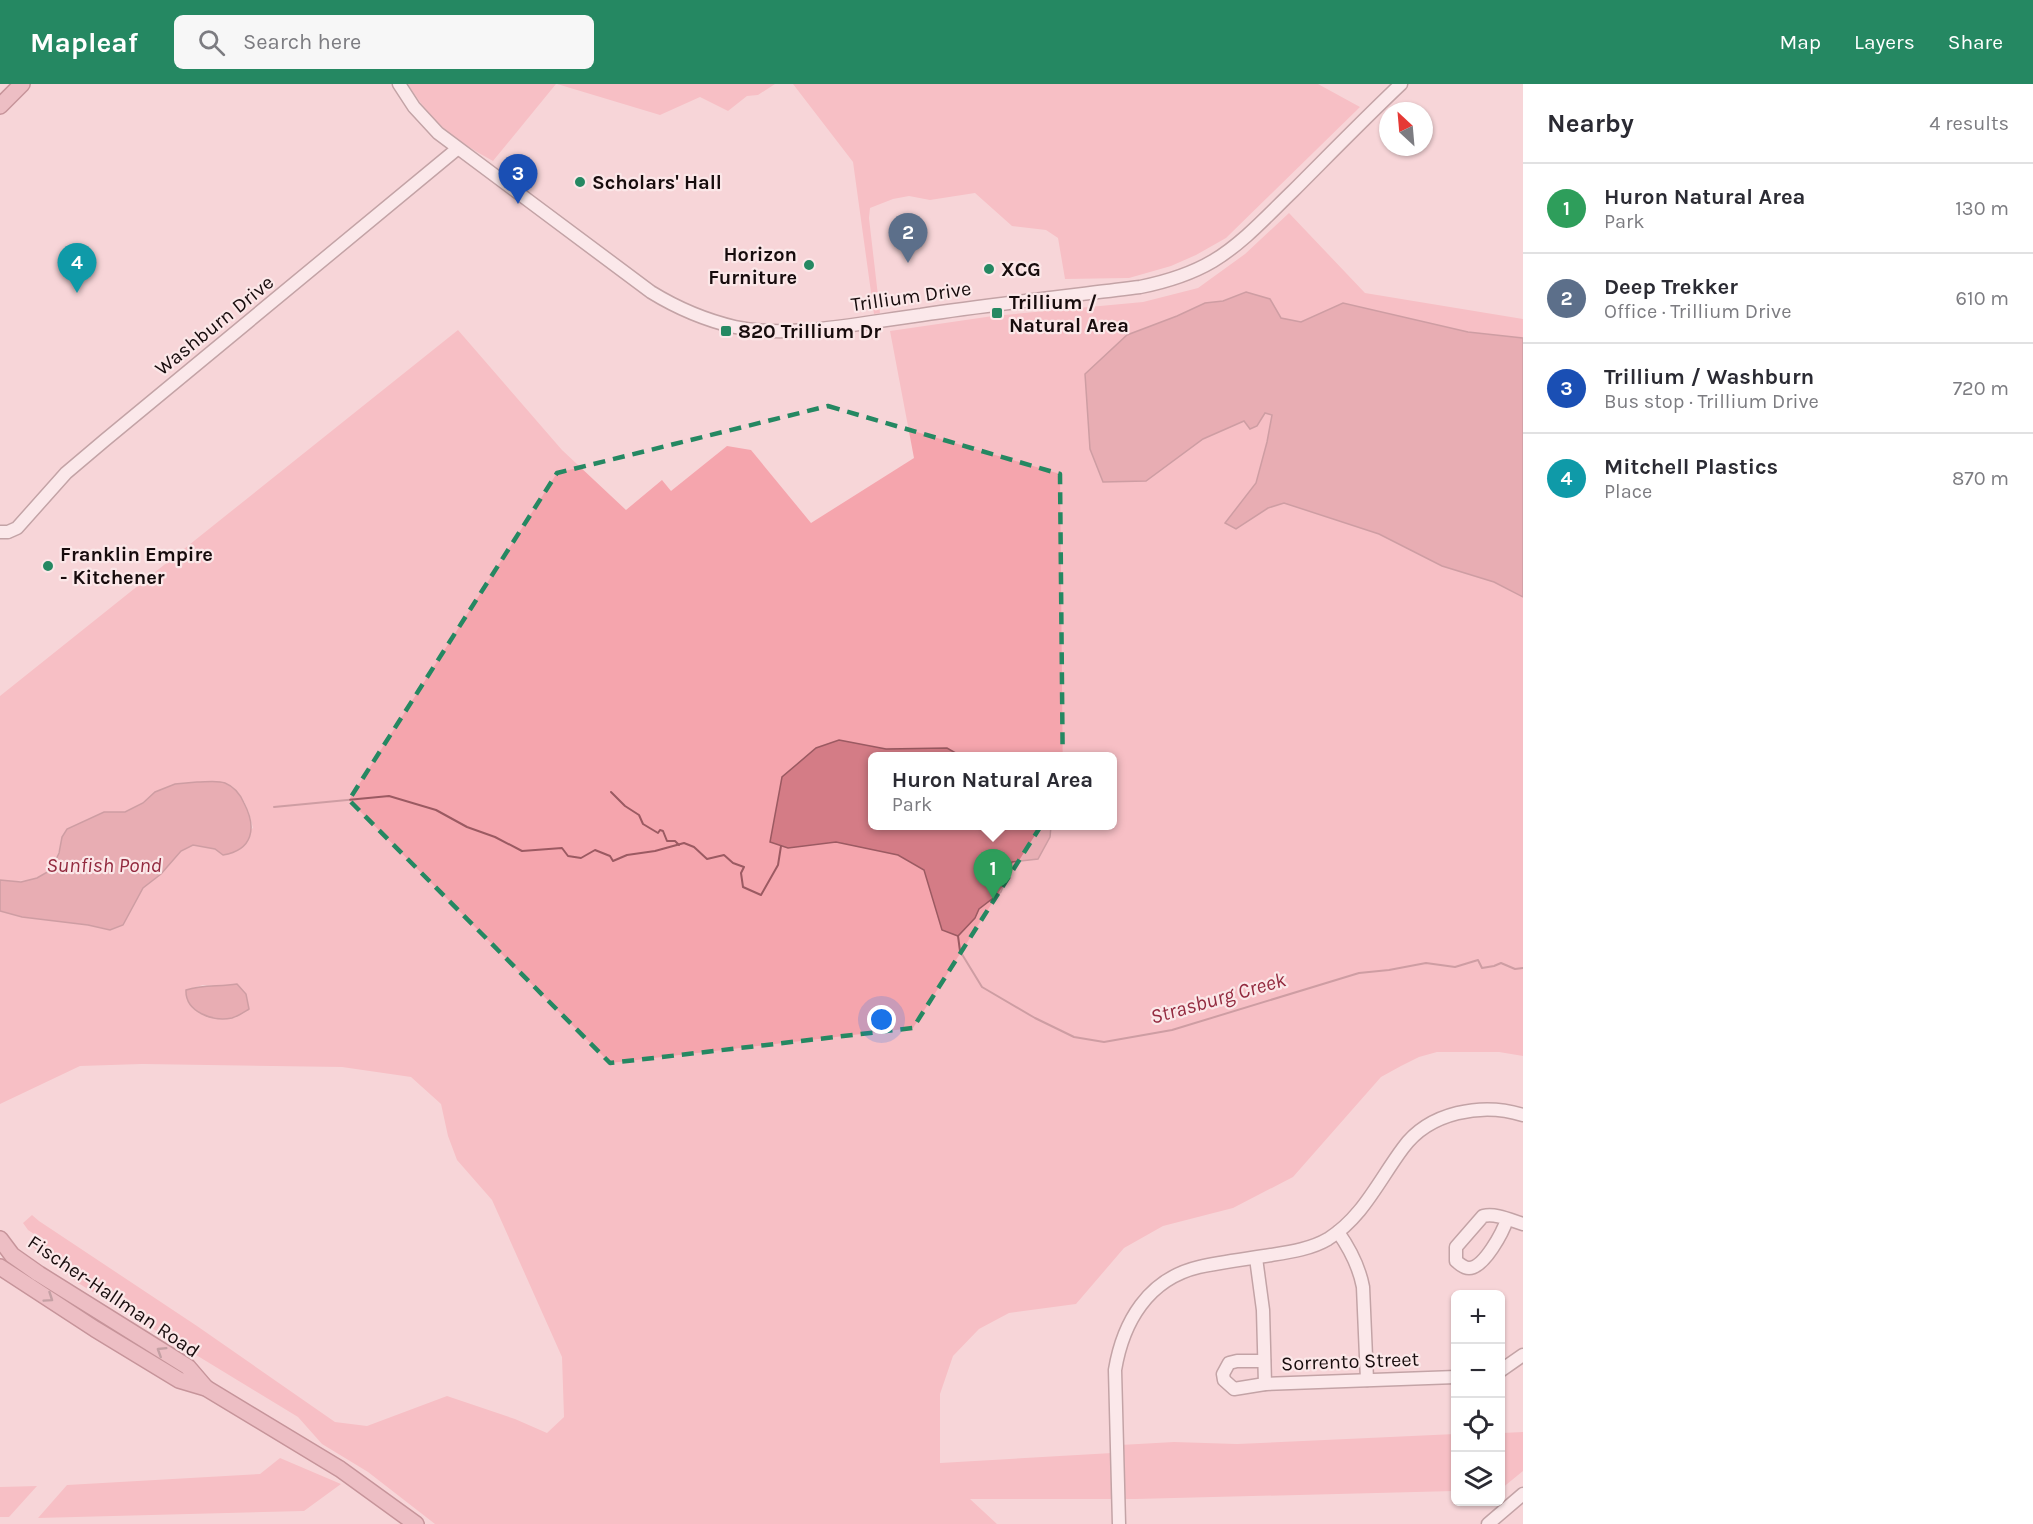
<!DOCTYPE html>
<html lang="en">
<head>
<meta charset="utf-8">
<style>
	:root { --surface:#fff; --page:#f7f7f7; --text:#2b2b33; --muted:#7c7c81; --line:#e1e1e2; --accent:#258862 }
	body { margin:0; font-family:Karla,sans-serif; background:var(--page); color:var(--text) }
	.controls { position:absolute; right:18px; bottom:18px; display:grid; overflow:hidden; border-radius:9px; box-shadow:0 2px 4px #0004 }
	.controls button { width:54px; height:54px; display:grid; place-items:center; padding:0; border:0; border-bottom:2px solid var(--line); background:var(--surface); color:var(--text); font:30px sans-serif }
	.compass { position:absolute; left:1379px; top:18px; width:54px; height:54px; border-radius:50%; background:var(--surface); box-shadow:0 2px 4px #0004; rotate:334deg }
	.you { position:absolute; left:882px; top:936px; width:21px; height:21px; margin:-15px; border:4px solid #fff; border-radius:50%; background:#1a73e8; box-shadow:0 0 0 9px #1a73e833 }
	.badge { display:grid; place-items:center; width:39px; height:39px; border-radius:50%; background:var(--accent); color:#fff; font-size:20px; font-weight:700 }
	.pin { position:absolute; translate:-50% -50px; filter:drop-shadow(0 2px 3px #0008) }
	.pin::after { content:''; position:absolute; top:32px; width:21px; height:18px; background:inherit; clip-path:polygon(0 0,100% 0,50% 100%) }
	.popup { position:absolute; left:868px; top:668px; width:249px; height:78px; box-sizing:border-box; display:grid; place-content:center; border-radius:9px; background:var(--surface); filter:drop-shadow(0 2px 4px #0005); font-size:20px; white-space:nowrap; color:var(--muted) }
	.popup b { font-size:22px; color:var(--text) }
	.popup::after { content:''; position:absolute; left:50%; top:100%; margin-left:-12px; border:12px solid transparent; border-top-color:var(--surface) }
	.list { margin:0; padding:0; list-style:none }
	h2 { display:flex; justify-content:space-between; align-items:center; height:78px; margin:0; padding:0 24px; font-size:26px }
	h2 small { font-size:20px; font-weight:400; color:var(--muted) }
	.list li { display:grid; grid-template-columns:39px 1fr auto; gap:18px; align-items:center; box-sizing:border-box; height:90px; padding:0 24px; border-top:2px solid var(--line) }
	.list b { display:block; font-size:22px; white-space:nowrap }
	.list p { margin:0; font-size:20px; white-space:nowrap; color:var(--muted) }
	.list em { font-size:20px; font-style:normal; color:var(--muted) }
	.icon { flex:none; width:33px; height:33px; fill:none; stroke:currentColor; stroke-width:2; stroke-linecap:round; stroke-linejoin:round }
	.map { position:relative; flex:none; width:1523px; height:1440px; overflow:hidden }
	header { display:flex; align-items:center; gap:36px; box-sizing:border-box; height:84px; padding:0 30px; background:var(--accent); color:#fff }
	header strong { font-size:28px }
	nav { display:flex; gap:33px; margin-inline-start:auto; font-size:21px }
	.search { width:420px; height:54px; background:var(--page); display:flex; align-items:center; gap:15px; box-sizing:border-box; padding:0 21px; border-radius:9px; color:var(--muted); font-size:22px }
	main { display:flex }
	aside { flex:1; background:var(--surface) }
	.map>svg:first-child { display:block }
</style>
</head>
<body>
<header>
<strong>Mapleaf</strong>
<div class="search"><svg class="icon" aria-label="search" viewBox="0 0 24 24"><circle cx="10" cy="10" r="6"/><path d="M15 15l6 6"/></svg>Search here</div>
<nav><a>Map</a><a>Layers</a><a>Share</a></nav>
</header>
<main>
<div class="map">
<svg width="1523" height="1440" viewBox="0 0 1523 1440">
	<rect width="100%" height="100%" fill="#f7d6d8"/>
	<g fill="#f5a5ad" fill-rule="evenodd">
		<path d="M408 0H556L493 77C454 56 431 38 408 0Z"/>
		<path d="M557 0H775L758 11 747 12 728 27 700 13 660 31Z"/>
		<path d="M793 0H1318L1360 23 1226 154 1196 171 1171 182 1129 194 1065 195 1058 154 1046 146 1012 142 975 109 930 116 909 112 893 115 870 124 869 134 880 229 874 230 853 78Z"/>
		<path d="M1289 129 1365 209 1523 235V972L1499 968H1437L1419 973 1401 982 1381 993 1293 1093 1233 1124 1163 1142 1124 1164 1076 1220 1009 1229 979 1245 953 1272 940 1310V1379L1112 1369 1120 1361 1174 1358 1237 1360 1455 1350V1407L1136 1415H970L997 1440H435L368 1388 322 1360 298 1333 78 1199 33 1163 40 1154 28 1146 23 1139 32 1131 39 1137 197 1242 335 1338 367 1342 447 1312 515 1335 547 1349 564 1333 562 1273 492 1116 457 1076 448 1052 441 1020 411 993 342 983 142 980 80 982 0 1020V827L22 833 88 841 110 846 123 841 143 804 161 790 181 767 193 761 215 765 253 744C249 726 243 708 226 699L149 714 143 719 125 728H111L62 753C55 793 39 800 0 796V612L458 246 562 366 626 426 662 396 671 407 727 362 751 366 811 439 914 374 890 247 993 232 1143 218 1198 204 1245 170ZM873 672H1113V742H873ZM203 901 224 902 219 935 199 929 186 906Z"/>
		<path d="M1523 1348V1387L1501 1405V1349Z"/>
		<path d="M280 1374 341 1400 304 1427 38 1434 67 1401 260 1390Z"/>
		<path d="M37 1402 9 1433H0V1403Z"/>
	</g>
	<g fill="#d47c86" stroke="#9b5a62" stroke-width="1.5">
		<path d="M1246 208 1270 215 1281 234 1301 238 1343 219 1468 248 1523 254V513L1494 498 1442 482 1379 450 1284 419 1268 424 1236 445 1225 439 1256 399 1267 358 1272 331 1265 329 1257 342 1250 345 1244 337 1203 355 1146 397 1103 398 1090 365 1085 290 1127 251 1177 232 1205 219 1223 217Z"/>
		<path d="M839 656 886 665 947 664 961 672H873V742H1051L1050 753 1038 775 1012 778 1001 808 979 825 975 834 958 852 942 846 924 786 898 771 836 758 788 764 770 758 782 693 816 664Z"/>
		<path d="M197 698C206 698 217 696 225 699 235 703 240 710 244 719 257 744 253 766 223 771L215 765 193 761 181 767 161 790 143 804 123 841 110 846 88 841 22 833 0 827V796L21 798 37 794 51 786 59 769 62 753 67 745 104 728H125L143 719 155 708 175 700Z"/>
		<path d="M237 900 246 910 249 925C244 928 238 932 232 934 213 938 185 928 186 906 203 900 219 903 237 900Z"/>
	</g>
	<g fill="none" stroke-linecap="round" stroke-linejoin="round">
		<g stroke="#9b5a62" stroke-width="2">
			<path d="M611 708 625 722 639 731 643 740 658 749 660 746 663 747 667 757H675L679 761"/>
			<path d="M274 723 389 712 436 726 467 743 495 753 522 767 562 764 568 772 581 774 595 766 610 772 613 777 627 771 655 767 684 759 694 763 707 775 724 771 733 779 744 783 741 789 743 803 761 811 778 781 781 762"/>
			<path d="M958 852 960 867 982 903 1035 934 1074 953 1104 958 1172 946 1359 889 1389 886 1426 879 1455 883 1478 876 1482 884 1494 882 1501 879 1515 885 1523 884"/>
		</g>
		<defs>
			<g id="minor">
				<path d="M399 0 414 23 438 49 651 208C677 224 705 236 735 243 791 255 865 238 921 231 994 220 1067 212 1140 203 1165 198 1191 190 1213 177 1243 159 1268 131 1293 107 1329 71 1364 35 1401 0"/>
				<path d="M0 448H8L17 444 66 389 105 356 457 65"/>
				<path d="M1507 1135C1503 1148 1484 1184 1469 1184 1463 1184 1460 1180 1456 1177V1163L1483 1132C1496 1129 1510 1136 1523 1140"/>
				<path d="M1338 1148C1350 1165 1359 1182 1363 1203L1367 1296"/>
				<path d="M1256 1174 1263 1226 1265 1300"/>
				<path d="M1264 1277H1237L1229 1279 1223 1290 1224 1296 1234 1305 1265 1300 1456 1293"/>
				<path d="M1500 1287 1523 1271"/>
				<path d="M1119 1440 1115 1286C1123 1238 1148 1195 1199 1183 1222 1178 1247 1175 1271 1171 1290 1168 1311 1165 1328 1155 1363 1133 1379 1096 1403 1064 1429 1028 1482 1018 1523 1031"/>
				<path d="M1488 1440 1523 1410"/>
			</g>
			<g id="major">
				<path d="M0 22 22 0"/>
				<path d="M0 1155 12 1171 39 1190 188 1283 206 1304"/>
				<path d="M0 1183 95 1245 179 1296 206 1304 340 1385 416 1440"/>
			</g>
		</defs>
		<use href="#minor" stroke="#846769" stroke-width="15"/>
		<use href="#major" stroke="#8b464f" stroke-width="18"/>
		<use href="#minor" stroke="#fff" stroke-width="12"/>
		<use href="#major" stroke="#dfa3ab" stroke-width="15"/>
	</g>
	<defs><path id="oneway-chevron" d="M-2-3.5L2.5 0L-2 3.5" fill="none" stroke-width="1.6" stroke-linecap="round" stroke-linejoin="round" transform="scale(1.5)"/></defs>
	<g stroke="#855f64">
		<use href="#oneway-chevron" transform="translate(49 1214) rotate(34)"/>
		<use href="#oneway-chevron" transform="translate(161 1267) rotate(-148)"/>
	</g>
	<path d="M0 0H1523V1440H0ZM828 322 1060 390 1063 707 913 944 610 979 349 716 557 389Z" fill="#f7d6d8" fill-opacity=".55" fill-rule="evenodd"/>
	<path fill="none" stroke="#258862" stroke-width="4.5" stroke-dasharray="12 8" stroke-linejoin="round" d="M828 322 1060 390 1063 707 913 944 610 979 349 716 557 389Z"/>
	<g fill="#258862" stroke="#fbe7e8" stroke-width="2">
		<circle cx="580" cy="98" r="6"/>
		<circle cx="809" cy="181" r="6"/>
		<circle cx="989" cy="185" r="6"/>
		<rect x="991" y="223" width="12" height="12" rx="3"/>
		<rect x="720" y="241" width="12" height="12" rx="3"/>
		<circle cx="48" cy="482" r="6"/>
	</g>
	<g text-anchor="middle" stroke-width="4.5" stroke-linejoin="round" paint-order="stroke">
		<g font-size="20" font-weight="bold" fill="#170c0d" stroke="#fbe7e8" text-anchor="start">
			<text x="592" y="105">Scholars' Hall</text>
			<text x="797" y="177" text-anchor="end">Horizon<tspan x="797" dy="23">Furniture</tspan></text>
			<text x="1001" y="192">XCG</text>
			<text x="1009" y="225">Trillium /<tspan x="1009" dy="23">Natural Area</tspan></text>
			<text x="738" y="254">820 Trillium Dr</text>
			<text x="60" y="477">Franklin Empire<tspan x="60" dy="23">- Kitchener</tspan></text>
		</g>
		<g font-size="20" fill="#170c0d" stroke="#fbe7e8">
			<text transform="translate(911 212) rotate(-8)" y="7">Trillium Drive</text>
			<text transform="translate(214 241) rotate(-39)" y="7">Washburn Drive</text>
			<text transform="translate(114 1212) rotate(34)" y="7">Fischer-Hallman Road</text>
			<text transform="translate(1350 1277) rotate(-2)" y="7">Sorrento Street</text>
		</g>
		<g font-size="21" font-style="italic" fill="#932a3f" stroke="#fbe7e8">
			<text x="104" y="788">Sunfish Pond</text>
			<text transform="translate(1218 914) rotate(-16)" y="7">Strasburg Creek</text>
		</g>
	</g>
</svg>
<div class="controls">
<button>+</button>
<button>−</button>
<button><svg class="icon" aria-label="locate" viewBox="0 0 24 24"><circle cx="12" cy="12" r="6"/><path d="M12 2v4M12 18v4M2 12h4M18 12h4"/></svg></button>
<button><svg class="icon" aria-label="layers" viewBox="0 0 24 24"><path d="M12 4l9 5-9 5-9-5zM3 14l9 5 9-5"/></svg></button>
</div>
<svg class="compass" viewBox="-18 -18 36 36"><path d="M0-13l5 13h-10z" fill="#e53935"/><path d="M0 13l5-13h-10z" fill="#7c7c81"/></svg>
<div class="you"></div>
<div class="pin badge" style="left:993px;top:815px;background:#2e9e5b">1</div>
<div class="popup"><b>Huron Natural Area</b>Park</div>
<div class="pin badge" style="left:908px;top:179px;background:#5c6f8a">2</div>
<div class="pin badge" style="left:518px;top:120px;background:#1a4fb4">3</div>
<div class="pin badge" style="left:77px;top:209px;background:#0f9aa8">4</div>
</div>
<aside>
<h2>Nearby<small>4 results</small></h2>
<ul class="list">
<li><span class="badge" style="background:#2e9e5b">1</span><div><b>Huron Natural Area</b><p>Park</p></div><em>130 m</em></li>
<li><span class="badge" style="background:#5c6f8a">2</span><div><b>Deep Trekker</b><p>Office · Trillium Drive</p></div><em>610 m</em></li>
<li><span class="badge" style="background:#1a4fb4">3</span><div><b>Trillium / Washburn</b><p>Bus stop · Trillium Drive</p></div><em>720 m</em></li>
<li><span class="badge" style="background:#0f9aa8">4</span><div><b>Mitchell Plastics</b><p>Place</p></div><em>870 m</em></li>
</ul>
</aside>
</main>
</body>
</html>
